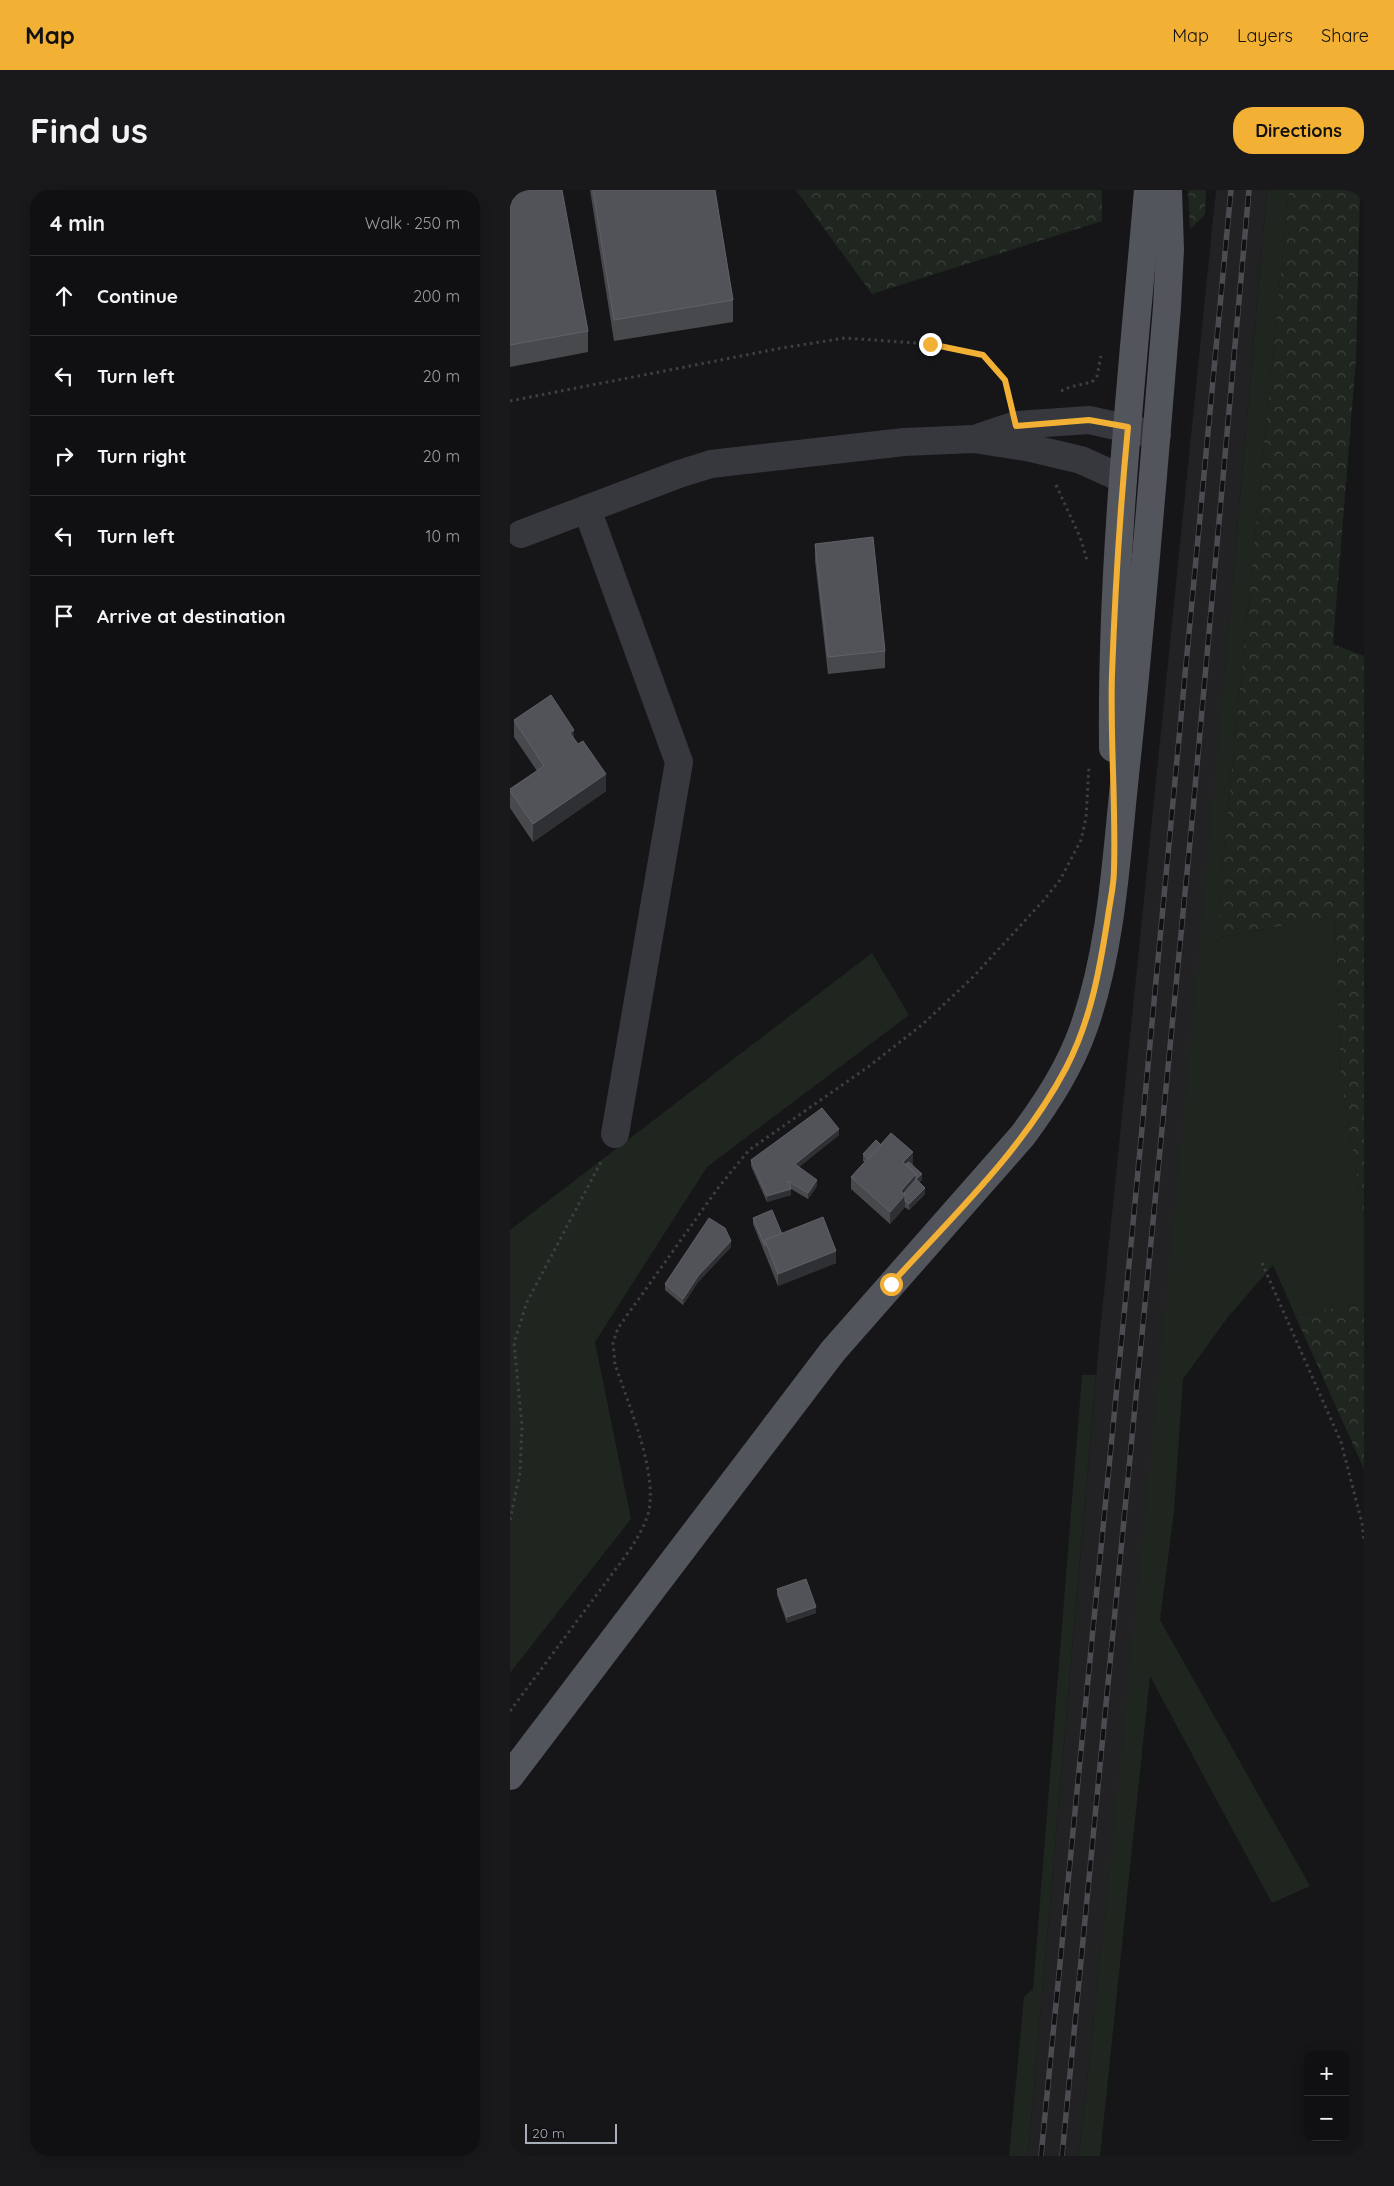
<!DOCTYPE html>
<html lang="en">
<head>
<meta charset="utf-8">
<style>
	:root { --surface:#101012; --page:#19191b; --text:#f1f3f6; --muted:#9c9d9f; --line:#303032; --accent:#f2b134 }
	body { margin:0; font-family:Quicksand,sans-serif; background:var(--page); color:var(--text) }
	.controls { position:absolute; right:15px; bottom:15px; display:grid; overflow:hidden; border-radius:10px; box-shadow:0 2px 12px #0003 }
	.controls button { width:45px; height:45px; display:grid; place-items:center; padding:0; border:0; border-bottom:1px solid var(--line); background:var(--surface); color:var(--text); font:25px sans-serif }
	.scale { position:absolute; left:15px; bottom:12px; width:92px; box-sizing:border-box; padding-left:5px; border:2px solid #a8adb8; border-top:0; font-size:14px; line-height:18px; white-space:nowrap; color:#a8adb8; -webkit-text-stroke:4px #111113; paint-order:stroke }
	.stop { position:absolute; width:15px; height:15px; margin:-11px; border:4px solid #f2b134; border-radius:50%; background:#fff }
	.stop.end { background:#f2b134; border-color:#fff; box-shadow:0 1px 5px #0008 }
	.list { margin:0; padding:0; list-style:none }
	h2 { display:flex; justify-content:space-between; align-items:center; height:65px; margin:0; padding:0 20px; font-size:21px }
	h2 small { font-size:16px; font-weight:400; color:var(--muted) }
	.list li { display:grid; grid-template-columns:32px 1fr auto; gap:15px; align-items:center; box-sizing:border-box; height:80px; padding:0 20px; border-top:1px solid var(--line) }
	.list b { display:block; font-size:19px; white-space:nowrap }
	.list em { font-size:16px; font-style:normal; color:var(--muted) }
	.icon { flex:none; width:28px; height:28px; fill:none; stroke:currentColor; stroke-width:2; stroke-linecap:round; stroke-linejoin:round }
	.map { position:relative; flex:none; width:854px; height:1966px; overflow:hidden; border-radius:20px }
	header { display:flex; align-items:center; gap:30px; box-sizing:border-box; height:70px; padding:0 25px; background:var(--accent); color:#111 }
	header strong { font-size:24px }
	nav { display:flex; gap:28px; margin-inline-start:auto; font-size:18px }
	.intro { display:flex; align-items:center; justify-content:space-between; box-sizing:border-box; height:120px; padding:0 30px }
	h1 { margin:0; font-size:35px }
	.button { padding:12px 22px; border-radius:20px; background:var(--accent); color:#111; font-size:18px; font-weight:700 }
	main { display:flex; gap:30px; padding:0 30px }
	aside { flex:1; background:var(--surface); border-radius:20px; box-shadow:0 2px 12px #0003 }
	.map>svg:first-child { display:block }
</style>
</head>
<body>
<header>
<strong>Map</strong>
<nav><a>Map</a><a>Layers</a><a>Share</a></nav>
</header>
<div class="intro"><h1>Find us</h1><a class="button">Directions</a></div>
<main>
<aside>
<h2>4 min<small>Walk · 250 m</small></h2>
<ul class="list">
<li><svg class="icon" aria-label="ahead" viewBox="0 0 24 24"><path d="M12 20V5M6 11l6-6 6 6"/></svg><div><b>Continue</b></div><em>200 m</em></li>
<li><svg class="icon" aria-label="left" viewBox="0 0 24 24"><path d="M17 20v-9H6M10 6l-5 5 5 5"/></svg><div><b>Turn left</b></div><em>20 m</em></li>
<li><svg class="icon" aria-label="right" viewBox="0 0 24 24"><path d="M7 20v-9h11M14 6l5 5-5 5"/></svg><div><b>Turn right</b></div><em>20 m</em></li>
<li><svg class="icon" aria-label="left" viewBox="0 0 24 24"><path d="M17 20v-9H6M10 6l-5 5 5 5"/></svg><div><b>Turn left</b></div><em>10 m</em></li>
<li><svg class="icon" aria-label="arrive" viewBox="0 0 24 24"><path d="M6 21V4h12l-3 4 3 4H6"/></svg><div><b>Arrive at destination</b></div></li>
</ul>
</aside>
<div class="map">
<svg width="854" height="1966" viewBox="0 0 854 1966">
	<defs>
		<pattern id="forest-crowns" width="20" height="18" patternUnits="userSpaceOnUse" patternTransform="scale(1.25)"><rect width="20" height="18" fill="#1e261f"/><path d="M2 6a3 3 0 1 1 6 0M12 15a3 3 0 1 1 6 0" fill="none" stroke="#3c433d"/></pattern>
	</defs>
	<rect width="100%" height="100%" fill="#161618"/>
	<path fill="#222225" d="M706 0H757L684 829 616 1523 569 1966H518L590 1142Z"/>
	<g fill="#1e261f">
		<path d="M757 0H779L713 672 708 747 825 727 831 889 854 1028V1113L785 1125 763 1075 718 1127 673 1189 664 1322 650 1430 800 1696 762 1713 640 1486 590 1966H569C639 1311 700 656 757 0Z"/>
		<path d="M362 763 399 825 197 977 85 1152 121 1329 0 1483V1040Z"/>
		<path d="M572 1185H586L518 1966H499L514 1807 523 1799Z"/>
	</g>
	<g fill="url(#forest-crowns)">
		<path d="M286 0H592V31L362 104Z"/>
		<path d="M678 0H696L695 25 680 39Z"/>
		<path d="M779 0H850L846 169 823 454 854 466V1028L831 889 825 727 708 747 713 672Z"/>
		<path d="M854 1113V1279L785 1125Z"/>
	</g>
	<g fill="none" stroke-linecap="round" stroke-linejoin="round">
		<g stroke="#3d3f44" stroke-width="3" stroke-dasharray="2.5 4" stroke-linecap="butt">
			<path d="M551 201 560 197 582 192 587 186 591 166"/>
			<path d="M0 211 272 158 335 148 420 154 473 165 495 190 499 206"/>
			<path d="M546 295 570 347 577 370"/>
			<path d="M752 1073 831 1252 852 1333 854 1350"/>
			<path d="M0 1330 10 1283 12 1236 4 1153 17 1112 92 970"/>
			<path d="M0 1521 114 1368C124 1354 133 1340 138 1324 149 1284 118 1214 105 1174L103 1153 108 1138 208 998 239 960 358 877 413 834 463 787 533 711 550 690 571 650 576 628 579 576"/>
		</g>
		<g stroke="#37383d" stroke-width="28">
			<path d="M470 247 506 235 579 230 647 245"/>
			<path d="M77 319 169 572 105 944"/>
			<path d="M11 344 169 284 201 274 394 252 464 249 516 257 571 270 613 289"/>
		</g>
		<g stroke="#53555c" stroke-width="28">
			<path d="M603 558C601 372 622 186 638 0"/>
			<path d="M0 1586 323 1161 513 945C538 911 560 877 574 837 602 757 606 669 615 585 632 429 644 273 657 117L660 59 658 0"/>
		</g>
		<defs>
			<g id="rail">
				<path d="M531 1966 622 1044 721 0"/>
				<path d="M552 1966 682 631 739 0"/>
			</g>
		</defs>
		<use href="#rail" stroke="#4a4c52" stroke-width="5.5"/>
		<use href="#rail" stroke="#111113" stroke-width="4" stroke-dasharray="11" stroke-linecap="butt"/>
	</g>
	<g fill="#47494d">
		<path d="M0 0 78 141V162L0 177Z"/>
		<path d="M80 0H205L223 110V132L104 151Z"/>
		<path d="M305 354 375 461V478L318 484 305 371Z"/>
		<path d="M4 530 64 550 96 601 23 652 0 618V599L27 581 4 547Z"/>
		<path d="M329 945 289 977 307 996 298 1009 281 999V1005L257 1012 241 976V970Z"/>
		<path d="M371 955 403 974 402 975 412 990 409 992 415 1004 399 1020 395 1017 380 1034 341 999V987L355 972 353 971V964Z"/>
		<path d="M243 1028 272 1044 326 1073 268 1096 243 1034Z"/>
		<path d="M221 1057 188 1092 173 1115 155 1100V1094Z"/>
		<path d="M267 1399 306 1423 277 1433 267 1405Z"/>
	</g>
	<g fill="#2f3033">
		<path d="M64 540V557L60 543Z"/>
		<path d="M96 584V601L23 652V634Z"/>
		<path d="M329 939V945L285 980V974Z"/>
		<path d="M403 962V974L396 981 393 972Z"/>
		<path d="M406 984V996L395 1007V1017L380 1034V1022L391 1001Z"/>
		<path d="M412 984V990L406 996V989Z"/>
		<path d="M307 990V996L298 1009V1003Z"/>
		<path d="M415 998V1004L399 1020V1014Z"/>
		<path d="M281 999V1005L257 1012V1006Z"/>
		<path d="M221 1051V1057L188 1092 173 1115V1109L188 1086Z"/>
		<path d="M326 1061V1073L268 1096V1084Z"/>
		<path d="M306 1417V1423L277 1433V1427Z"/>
	</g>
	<g fill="#525359" stroke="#5f6168">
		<path d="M0 0H52L78 141 0 155Z"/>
		<path d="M83 0H205L223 110 104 130Z"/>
		<path d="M363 347 375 461 318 467 305 354Z"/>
		<path d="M41 505 64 540 60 543 68 554 73 551 96 584 23 634 0 601V599L34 576 4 530Z"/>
		<path d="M312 918 329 939 285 974 307 990 298 1003 278 991 281 999 257 1006 241 970Z"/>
		<path d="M381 943 403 962 393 972 406 984 391 1001 395 1005 380 1022 341 987Z"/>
		<path d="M366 950 371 955 358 969 353 964Z"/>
		<path d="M399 972 412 984 406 989V984L396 974Z"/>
		<path d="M406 989 415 998 399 1014 395 1011V1005L394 1003Z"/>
		<path d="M262 1020 272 1044 255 1050V1056L243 1028Z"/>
		<path d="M313 1027 326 1061 268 1084 255 1050Z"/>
		<path d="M199 1028 215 1038 221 1051 188 1086 173 1109 155 1094Z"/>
		<path d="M296 1389 306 1417 277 1427 267 1399Z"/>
	</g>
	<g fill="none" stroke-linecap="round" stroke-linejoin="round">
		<path stroke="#f2b134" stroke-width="6" d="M381 1094C443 1026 513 960 556 878 581 830 590 778 598 726 600 711 604 695 604 680 606 614 600 549 602 484 605 402 610 319 618 237L579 230 506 236 495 190 473 165 420 154"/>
	</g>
</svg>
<div class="controls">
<button>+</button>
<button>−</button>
</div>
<div class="scale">20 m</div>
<div class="stop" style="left:381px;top:1094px"></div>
<div class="stop end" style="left:420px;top:154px"></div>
</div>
</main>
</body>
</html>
